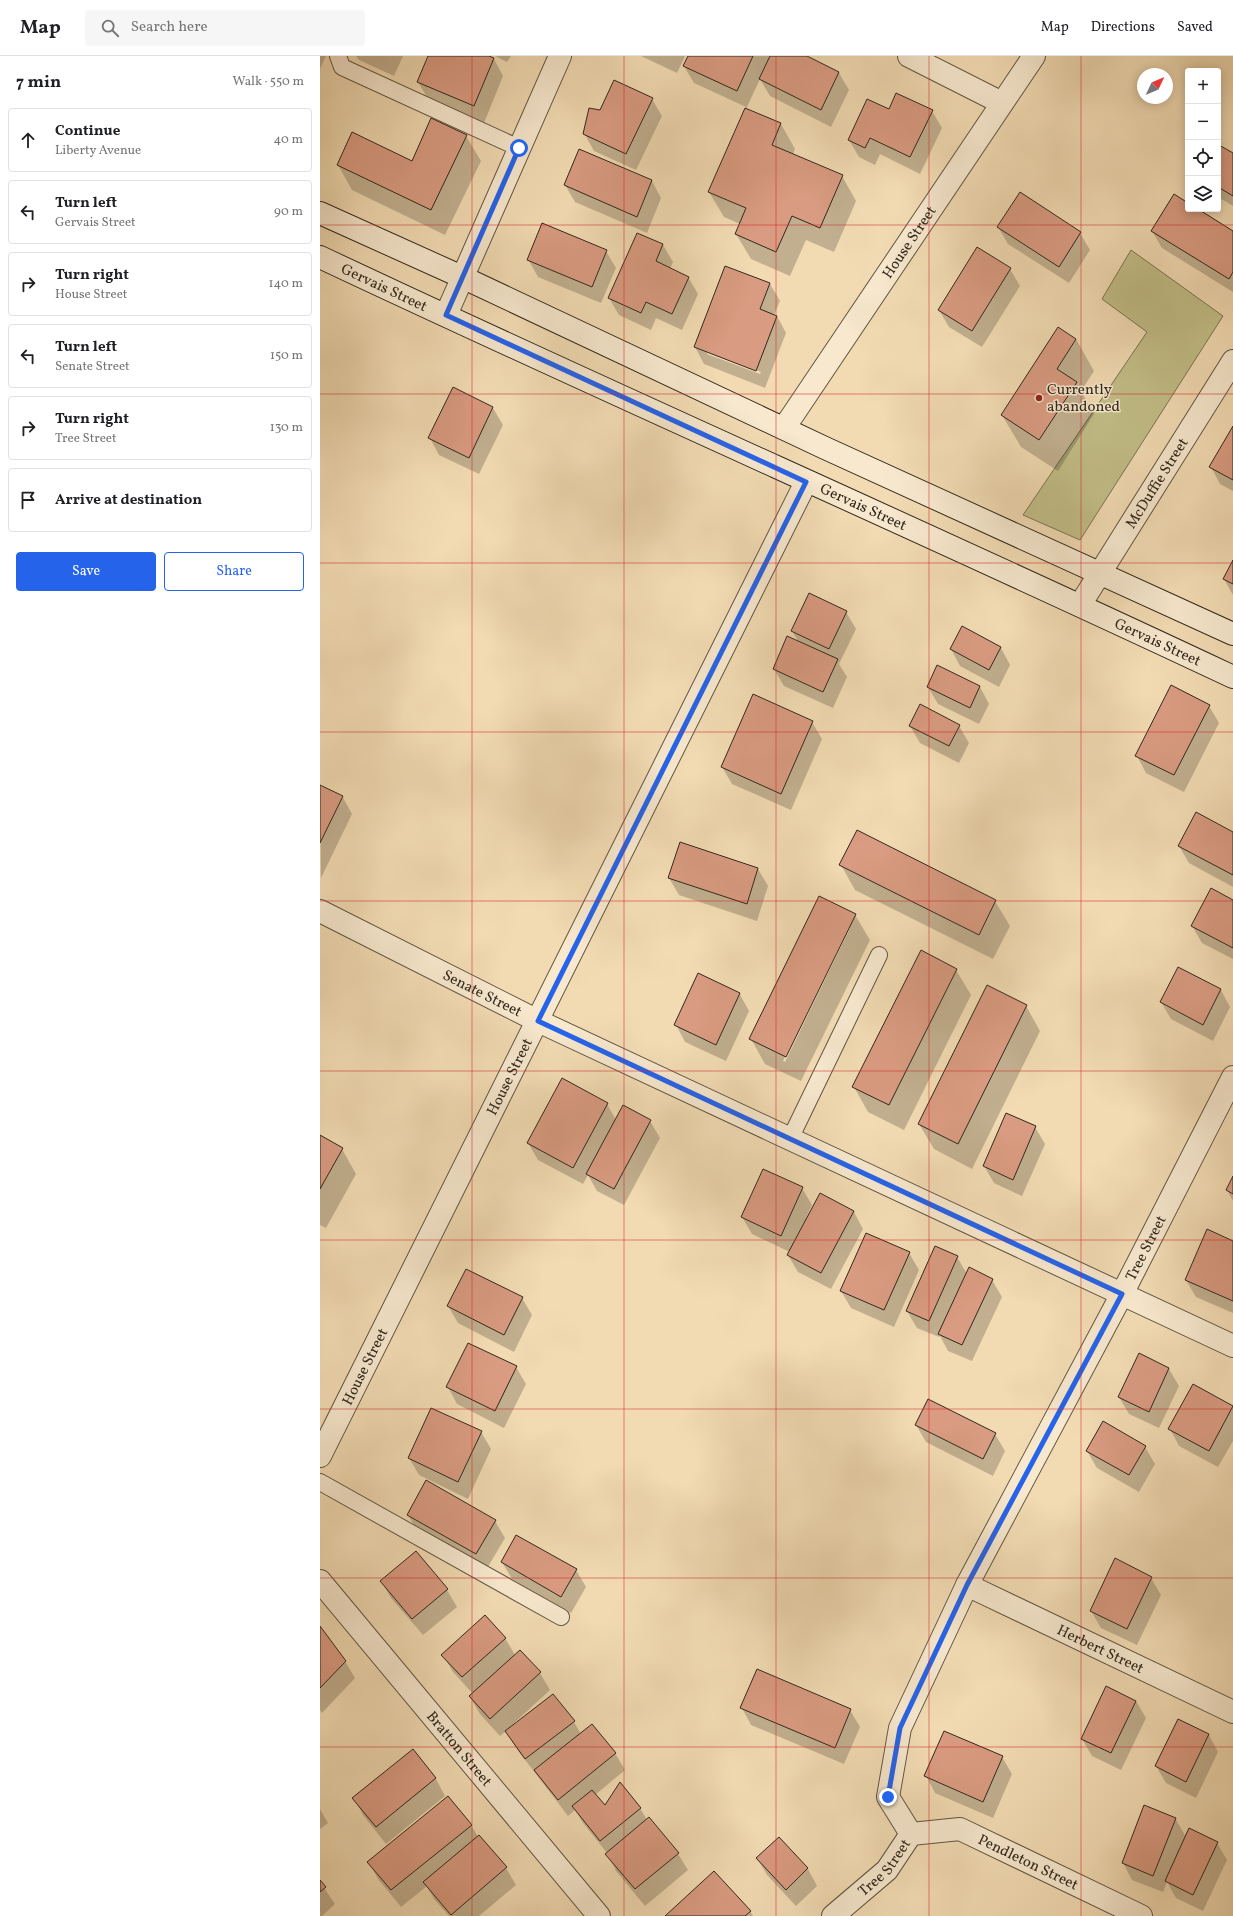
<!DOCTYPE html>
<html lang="en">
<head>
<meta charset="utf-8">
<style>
	:root { --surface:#fff; --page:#f6f6f6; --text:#202124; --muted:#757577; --line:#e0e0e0; --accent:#2563eb }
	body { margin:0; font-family:Vollkorn,serif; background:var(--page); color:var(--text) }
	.controls { position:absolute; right:12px; top:12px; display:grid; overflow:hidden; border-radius:4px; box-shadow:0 2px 10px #0003 }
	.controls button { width:36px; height:36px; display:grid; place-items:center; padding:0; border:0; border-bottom:1px solid var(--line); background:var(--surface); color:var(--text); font:20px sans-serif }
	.compass { position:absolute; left:817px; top:12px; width:36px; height:36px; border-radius:50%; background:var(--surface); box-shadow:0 2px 10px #0003; rotate:46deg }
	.stop { position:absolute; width:12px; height:12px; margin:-9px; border:3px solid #2563eb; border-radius:50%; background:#fff }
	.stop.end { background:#2563eb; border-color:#fff; box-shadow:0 1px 4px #0008 }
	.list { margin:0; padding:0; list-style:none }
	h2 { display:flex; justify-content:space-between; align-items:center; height:52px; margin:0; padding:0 16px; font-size:17px }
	h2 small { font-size:13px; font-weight:400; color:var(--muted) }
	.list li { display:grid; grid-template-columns:26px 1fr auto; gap:12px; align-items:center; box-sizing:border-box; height:64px; margin:0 8px 8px; padding:0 8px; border:1px solid var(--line); border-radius:4px }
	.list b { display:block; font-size:15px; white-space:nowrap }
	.list p { margin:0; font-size:13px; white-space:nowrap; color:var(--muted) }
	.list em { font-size:13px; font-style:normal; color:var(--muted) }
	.actions { display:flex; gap:8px; padding:12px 16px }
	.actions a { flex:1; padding:9px 0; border:1px solid var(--accent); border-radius:4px; text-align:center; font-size:14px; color:var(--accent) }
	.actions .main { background:var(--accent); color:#fff }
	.icon { flex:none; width:22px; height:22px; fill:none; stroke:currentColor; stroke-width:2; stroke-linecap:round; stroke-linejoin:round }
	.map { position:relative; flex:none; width:913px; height:1860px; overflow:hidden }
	header { display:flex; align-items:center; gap:24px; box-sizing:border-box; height:56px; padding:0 20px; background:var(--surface); border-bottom:1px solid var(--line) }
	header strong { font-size:19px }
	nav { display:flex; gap:22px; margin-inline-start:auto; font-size:14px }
	.search { width:280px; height:36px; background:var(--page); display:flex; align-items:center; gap:10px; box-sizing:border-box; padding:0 14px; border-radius:4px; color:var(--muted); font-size:15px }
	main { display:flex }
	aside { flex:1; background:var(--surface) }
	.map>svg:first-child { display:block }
</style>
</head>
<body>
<header>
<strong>Map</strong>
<div class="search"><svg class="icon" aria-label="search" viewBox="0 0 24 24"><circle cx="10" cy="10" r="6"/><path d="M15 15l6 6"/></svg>Search here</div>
<nav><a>Map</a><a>Directions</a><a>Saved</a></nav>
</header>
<main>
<aside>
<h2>7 min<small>Walk · 550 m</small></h2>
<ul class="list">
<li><svg class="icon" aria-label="ahead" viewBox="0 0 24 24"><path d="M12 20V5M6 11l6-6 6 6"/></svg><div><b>Continue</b><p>Liberty Avenue</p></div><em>40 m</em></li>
<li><svg class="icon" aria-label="left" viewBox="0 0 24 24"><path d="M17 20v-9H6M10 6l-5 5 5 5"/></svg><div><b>Turn left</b><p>Gervais Street</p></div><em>90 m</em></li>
<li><svg class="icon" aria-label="right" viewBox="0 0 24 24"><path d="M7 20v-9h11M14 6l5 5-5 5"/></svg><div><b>Turn right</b><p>House Street</p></div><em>140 m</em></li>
<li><svg class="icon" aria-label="left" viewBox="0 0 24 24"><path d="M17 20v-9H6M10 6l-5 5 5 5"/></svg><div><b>Turn left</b><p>Senate Street</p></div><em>150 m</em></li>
<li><svg class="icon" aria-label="right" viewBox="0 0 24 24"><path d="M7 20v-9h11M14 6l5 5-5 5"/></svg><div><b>Turn right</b><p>Tree Street</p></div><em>130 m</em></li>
<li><svg class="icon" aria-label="arrive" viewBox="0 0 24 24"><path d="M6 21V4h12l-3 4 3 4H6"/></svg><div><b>Arrive at destination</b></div></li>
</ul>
<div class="actions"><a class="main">Save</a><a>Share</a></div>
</aside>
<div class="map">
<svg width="913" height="1860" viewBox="0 0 913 1860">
	<rect width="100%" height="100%" fill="#f2dbb3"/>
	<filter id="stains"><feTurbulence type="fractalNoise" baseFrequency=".005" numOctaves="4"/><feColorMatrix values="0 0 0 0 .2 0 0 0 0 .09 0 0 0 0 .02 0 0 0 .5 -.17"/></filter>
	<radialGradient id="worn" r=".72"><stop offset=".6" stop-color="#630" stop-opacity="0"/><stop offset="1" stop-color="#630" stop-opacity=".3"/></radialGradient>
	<path fill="#c2be88" stroke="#7a7453" d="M811 194 903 260 760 484 703 459 827 276 782 243Z"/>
	<g fill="#0003" fill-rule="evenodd">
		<path d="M0 0H6L0 13Z"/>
		<path d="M36 0H83L74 20 39 4Z"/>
		<path d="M109 0H167L174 3 183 20 164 67 108 43 98 26Z"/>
		<path d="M175 0H191L187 6Z"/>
		<path d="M321 0H365L357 17Z"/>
		<path d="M369 0H449L450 2 451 0H484L519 17 529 34 511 71 450 40 440 23 426 53 461 68 475 93 473 98 522 120 536 145 514 196 486 184 470 220 431 203 416 178 420 168 404 161 389 136 426 51 374 27 364 10Z"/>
		<path d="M332 43 342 60 316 114 274 95 264 77 280 55Z"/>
		<path d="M569 54 612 55 622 72 600 118 560 98 555 109 539 101 529 84Z"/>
		<path d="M146 80 161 105 125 179 32 134 18 109 92 106Z"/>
		<path d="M900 90 913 99V150L898 141V92Z"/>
		<path d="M332 125 341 142 327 177 255 146 245 129Z"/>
		<path d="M868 148V153H876L913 176V236L842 192 832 175Z"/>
		<path d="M678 171 760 177 770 194 749 227 688 188Z"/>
		<path d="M318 178 343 189 353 206 350 213 368 221 378 238 362 274 336 262 331 274 299 259 289 242Z"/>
		<path d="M286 195 296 212 281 247 218 221 208 203Z"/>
		<path d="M405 211 450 228 460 245 454 259 457 260 466 277 445 332 384 308 375 291ZM387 295 441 316 440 318 387 298Z"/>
		<path d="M690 213 700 230 662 291 629 271 619 254Z"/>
		<path d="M756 283 774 315 761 335 774 358 738 415 701 391 682 359Z"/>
		<path d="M133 332 173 352 183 369 159 418 119 399 110 382Z"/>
		<path d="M913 372V435L900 428 891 411Z"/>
		<path d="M913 506V539L904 523Z"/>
		<path d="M526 556 536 573 519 608 527 621 513 652 464 630 454 613 479 587 472 575Z"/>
		<path d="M642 572 681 592 690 609 679 631 640 610 631 593Z"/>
		<path d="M608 631H660L669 648 659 668 618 648Z"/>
		<path d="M889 650 899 667 864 736 826 717 817 700Z"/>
		<path d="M492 666 502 683 471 754 412 728 402 711Z"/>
		<path d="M590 670H639L649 687 639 707 600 687Z"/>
		<path d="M0 730 22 740 32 758 1 822Z"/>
		<path d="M913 777V831L869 807 859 790Z"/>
		<path d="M521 809 675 845 690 870 673 903 535 834Z"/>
		<path d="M438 813 448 830 437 865 359 839 349 822Z"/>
		<path d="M913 845V903L882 887 872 870Z"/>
		<path d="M535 859 550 884 481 1025 445 1008 431 983ZM528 872H530L465 1006 463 1005Z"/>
		<path d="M859 912 901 934 910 951 893 985 851 963 841 946Z"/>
		<path d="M636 914 651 939 584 1074 548 1056 534 1031Z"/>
		<path d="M419 937 429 955 406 1005 365 986 356 969Z"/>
		<path d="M706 950 720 975 652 1113 614 1093 599 1068Z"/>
		<path d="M287 1048 296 1064 330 1065 340 1082 304 1149 277 1135 268 1119 263 1128 218 1104 208 1087Z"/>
		<path d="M715 1071 725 1088 702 1140 674 1127 664 1110Z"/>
		<path d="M0 1080 22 1093 36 1118 6 1172 0 1169Z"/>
		<path d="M913 1123V1145L907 1134Z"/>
		<path d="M482 1132 492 1149 486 1162 487 1163 500 1138 534 1156 543 1173 511 1233 478 1216 468 1199 470 1196 432 1178 422 1161Z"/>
		<path d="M913 1186V1257L876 1241 866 1224Z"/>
		<path d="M589 1197 599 1214 574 1271 531 1252 521 1235Z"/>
		<path d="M637 1201 647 1218 672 1224 682 1241 652 1305 628 1295 620 1280 619 1281 597 1272 587 1255Z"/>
		<path d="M202 1242 212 1259 194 1296 138 1267 128 1250Z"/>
		<path d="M819 1299 849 1313 859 1330 839 1372 809 1358 799 1341Z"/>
		<path d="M196 1311 206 1328 184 1372 137 1348 128 1331Z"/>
		<path d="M873 1329 913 1352V1385L898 1411 859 1390 850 1373Z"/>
		<path d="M596 1369 675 1378 685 1395 673 1420 606 1386Z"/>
		<path d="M161 1376 171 1393 148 1443 99 1419 89 1402Z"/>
		<path d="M825 1391 835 1408 819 1436 777 1412 767 1395Z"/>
		<path d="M88 1459 175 1465 185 1482 166 1514 98 1476Z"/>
		<path d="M182 1506 256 1514 266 1531 251 1557 192 1523Z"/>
		<path d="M831 1522 841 1539 817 1589 781 1572 771 1555Z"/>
		<path d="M61 1525 127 1534 137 1551 103 1579 71 1542Z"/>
		<path d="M0 1572 25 1605 35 1622 2 1657 0 1654Z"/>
		<path d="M185 1582 195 1599 199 1595 220 1617 230 1634 193 1668 254 1666 261 1678 295 1697 305 1714 275 1739 285 1751 320 1752 327 1764 358 1798 368 1814 325 1850 296 1815 287 1797 263 1767 255 1754 248 1760 196 1692 186 1675 180 1680 160 1658 150 1641 153 1638 133 1616 123 1599Z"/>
		<path d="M816 1645 826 1662 801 1714 772 1700 762 1683Z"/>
		<path d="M422 1652 530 1654 540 1671 524 1708 431 1669Z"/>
		<path d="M859 1664 889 1679 898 1696 876 1742 846 1727 836 1710Z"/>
		<path d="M93 1695 116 1723 125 1740 66 1788 43 1759 34 1742Z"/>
		<path d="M682 1701 692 1718 673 1762 615 1737 606 1720Z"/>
		<path d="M0 1753 8 1767 0 1773Z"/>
		<path d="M855 1762 866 1781 897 1787 907 1804 883 1855 856 1842 847 1826 843 1836 812 1824 803 1807Z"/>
		<path d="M151 1769 158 1781 186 1812 196 1829 159 1860H129L114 1843 107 1830 81 1851 58 1823 49 1806Z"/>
		<path d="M459 1782 488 1813 497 1830 476 1850 447 1819 437 1802Z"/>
		<path d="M0 1826 15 1848 2 1860H0Z"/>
		<path d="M430 1855 433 1860H347Z"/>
	</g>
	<g fill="#d99b81" stroke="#31291e">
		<path d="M108 0H169L174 2 154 50 97 26Z"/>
		<path d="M368 0H433L417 35 363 10Z"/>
		<path d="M450 0H487L519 16 501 54 439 23Z"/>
		<path d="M294 24 333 42 306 98 263 78 269 52 280 54Z"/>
		<path d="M576 37 613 54 590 101 550 82 545 92 528 84 547 43 569 53Z"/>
		<path d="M425 52 461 67 452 89 523 119 500 172 472 160 456 196 415 178 426 152 388 136Z"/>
		<path d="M111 62 147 79 111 154 17 109 32 76 92 105Z"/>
		<path d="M899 89 913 97V140L898 131Z"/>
		<path d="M259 93 332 124 317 161 244 129Z"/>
		<path d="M700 136 761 176 739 211 677 171Z"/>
		<path d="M854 138 868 147V153H878L913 175V216L909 223 831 175Z"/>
		<path d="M222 167 287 194 272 231 207 204Z"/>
		<path d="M317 177 343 188 336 205 369 221 352 258 326 246 321 257 288 242Z"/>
		<path d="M657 191 691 212 652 275 618 254Z"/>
		<path d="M405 210 450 227 440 253 457 260 436 315 374 291Z"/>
		<path d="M738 271 756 283 737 313 757 326 719 384 681 359Z"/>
		<path d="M133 331 173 351 149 402 108 382Z"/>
		<path d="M913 370V424L889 411Z"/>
		<path d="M913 504V528L903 523Z"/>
		<path d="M489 537 527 555 509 593 471 575Z"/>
		<path d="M642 570 681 591 669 614 630 593Z"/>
		<path d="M467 580 518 603 503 636 453 613Z"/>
		<path d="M617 609 660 630 650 652 607 631Z"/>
		<path d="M851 629 890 649 854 719 815 700Z"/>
		<path d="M433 638 493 665 461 738 401 711Z"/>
		<path d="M600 648 640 669 629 690 589 670Z"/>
		<path d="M0 729 23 740 0 787Z"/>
		<path d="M876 756 913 776V819L858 790Z"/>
		<path d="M537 774 676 844 659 879 519 809Z"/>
		<path d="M360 786 438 812 427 848 348 822Z"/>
		<path d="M891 832 913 844V892L871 870Z"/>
		<path d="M499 840 536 858 466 1001 429 983Z"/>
		<path d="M601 894 637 913 569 1049 532 1031Z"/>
		<path d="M858 911 901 933 883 969 840 946Z"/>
		<path d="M378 917 420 937 396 989 354 969Z"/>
		<path d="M667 929 707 949 638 1088 598 1068Z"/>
		<path d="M242 1022 288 1047 253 1112 207 1087Z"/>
		<path d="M303 1049 331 1064 294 1133 266 1118Z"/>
		<path d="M686 1057 716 1070 693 1124 663 1110Z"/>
		<path d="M0 1079 23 1092 0 1133Z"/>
		<path d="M443 1113 483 1131 461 1180 421 1161Z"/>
		<path d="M913 1120V1138L906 1134Z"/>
		<path d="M500 1137 534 1155 501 1217 467 1199Z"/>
		<path d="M887 1173 913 1185V1245L865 1224Z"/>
		<path d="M546 1177 590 1196 564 1254 520 1235Z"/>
		<path d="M615 1190 638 1200 609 1265 586 1255Z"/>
		<path d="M649 1211 673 1223 642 1289 618 1278Z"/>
		<path d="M146 1213 203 1241 184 1279 127 1250Z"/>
		<path d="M148 1287 197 1310 175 1355 126 1331Z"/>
		<path d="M819 1297 849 1312 829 1356 798 1341Z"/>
		<path d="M873 1328 913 1350 889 1395 848 1373Z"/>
		<path d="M608 1343 676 1377 663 1403 595 1369Z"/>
		<path d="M111 1352 162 1375 138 1426 88 1402Z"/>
		<path d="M783 1365 826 1390 809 1419 766 1395Z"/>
		<path d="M106 1424 176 1464 156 1498 87 1459Z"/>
		<path d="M196 1479 257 1513 241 1541 181 1506Z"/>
		<path d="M96 1495 128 1533 92 1563 60 1525Z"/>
		<path d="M795 1502 832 1521 807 1573 770 1555Z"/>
		<path d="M165 1559 186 1582 142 1621 121 1599Z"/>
		<path d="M0 1570 26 1605 0 1632Z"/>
		<path d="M200 1594 221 1616 170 1663 149 1640Z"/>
		<path d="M437 1613 531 1653 515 1692 420 1652Z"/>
		<path d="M786 1630 816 1645 791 1697 761 1683Z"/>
		<path d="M233 1638 255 1665 205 1703 185 1675Z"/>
		<path d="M858 1663 889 1678 866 1726 835 1710Z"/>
		<path d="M272 1668 296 1697 238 1744 214 1714Z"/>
		<path d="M624 1675 683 1700 663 1746 604 1720Z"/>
		<path d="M93 1693 116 1722 56 1771 32 1742Z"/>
		<path d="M300 1726 321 1752 280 1785 252 1750 272 1734 285 1749Z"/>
		<path d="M128 1740 152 1769 71 1834 47 1806Z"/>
		<path d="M824 1749 856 1762 833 1820 802 1807Z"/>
		<path d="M329 1761 359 1797 315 1833 285 1798Z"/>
		<path d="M869 1772 898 1786 873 1839 845 1825Z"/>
		<path d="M159 1779 187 1811 131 1859 103 1826Z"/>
		<path d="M459 1781 488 1812 466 1834 436 1802Z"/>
		<path d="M394 1815 431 1855 425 1860H345Z"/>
		<path d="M0 1824 6 1831 0 1836Z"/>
	</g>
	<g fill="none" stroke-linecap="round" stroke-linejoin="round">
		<defs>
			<g id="service">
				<path d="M18 0 22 11 199 92"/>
				<path d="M470 1083 559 899"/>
				<path d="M0 1426 241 1561"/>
			</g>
			<g id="minor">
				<path d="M589 0 682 47"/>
				<path d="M126 259 240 0"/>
				<path id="s1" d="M464 372 714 0"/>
				<path id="s2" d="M760 549 913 305"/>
				<path id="s3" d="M0 855 218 965 913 1290"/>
				<path id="s4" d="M0 1400 486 426"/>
				<path id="s5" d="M0 1525 279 1860"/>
				<path id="s6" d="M647 1529 913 1656"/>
				<path id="s7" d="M591 1778 568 1741 580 1672 647 1529 802 1238 913 1021"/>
				<path id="s8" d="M591 1778 640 1773 821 1860"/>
				<path id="s9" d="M513 1860 567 1814 591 1778"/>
			</g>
			<g id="secondary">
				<path d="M0 157 142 221 505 392 913 578"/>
				<path id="s10" d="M0 201C303 344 610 478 913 621"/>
			</g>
		</defs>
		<use href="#service" stroke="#615643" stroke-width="18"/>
		<use href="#minor" stroke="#615643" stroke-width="24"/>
		<use href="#secondary" stroke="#31291e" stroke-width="24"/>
		<use href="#service" stroke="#f7e8ce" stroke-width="16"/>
		<use href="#minor" stroke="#f7e8ce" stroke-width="22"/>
		<use href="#secondary" stroke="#f7e8ce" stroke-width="22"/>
	</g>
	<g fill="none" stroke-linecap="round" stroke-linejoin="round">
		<path stroke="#2563eb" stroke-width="5" d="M199 92 126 259 486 426 218 965 802 1238 647 1529 580 1672 568 1741"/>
	</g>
	<path fill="none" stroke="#d62828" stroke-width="1" stroke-opacity="0.55" d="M152 0V1860M304 0V1860M456 0V1860M609 0V1860M761 0V1860M0 169H913M0 338H913M0 507H913M0 676H913M0 845H913M0 1015H913M0 1184H913M0 1353H913M0 1522H913M0 1691H913"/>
	<circle fill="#8f2418" stroke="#f7e8ce" stroke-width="1.5" cx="719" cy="342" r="4"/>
	<g text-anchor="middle" stroke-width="3" stroke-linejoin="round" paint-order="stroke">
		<g font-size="15" fill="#31291e" stroke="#f7e8ce">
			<text dy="5" stroke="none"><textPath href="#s1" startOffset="224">House Street</textPath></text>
			<text dy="5" stroke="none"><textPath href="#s10" startOffset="71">Gervais Street</textPath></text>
			<text dy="5" stroke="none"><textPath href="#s2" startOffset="144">McDuffie Street</textPath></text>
			<text dy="5" stroke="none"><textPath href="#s10" startOffset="598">Gervais Street</textPath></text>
			<text dy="5" stroke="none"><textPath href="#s10" startOffset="922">Gervais Street</textPath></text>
			<text dy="5" stroke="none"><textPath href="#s3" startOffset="182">Senate Street</textPath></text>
			<text dy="5" stroke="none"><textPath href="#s4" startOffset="424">House Street</textPath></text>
			<text dy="5" stroke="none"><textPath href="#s7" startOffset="653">Tree Street</textPath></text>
			<text dy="5" stroke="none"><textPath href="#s4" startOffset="100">House Street</textPath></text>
			<text dy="5" stroke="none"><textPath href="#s6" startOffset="148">Herbert Street</textPath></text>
			<text dy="5" stroke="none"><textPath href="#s5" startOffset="218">Bratton Street</textPath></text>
			<text dy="5" stroke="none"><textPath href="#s8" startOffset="125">Pendleton Street</textPath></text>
			<text dy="5" stroke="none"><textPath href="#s9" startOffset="71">Tree Street</textPath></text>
		</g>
		<g font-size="15" fill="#31291e" stroke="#f7e8ce" text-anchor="start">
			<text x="727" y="338">Currently<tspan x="727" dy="17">abandoned</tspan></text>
		</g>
	</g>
	<rect width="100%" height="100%" filter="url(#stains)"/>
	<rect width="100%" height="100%" fill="url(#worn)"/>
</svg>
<div class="controls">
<button>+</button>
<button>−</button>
<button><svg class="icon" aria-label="locate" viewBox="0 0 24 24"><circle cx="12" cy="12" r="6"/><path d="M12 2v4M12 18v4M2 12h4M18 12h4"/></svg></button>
<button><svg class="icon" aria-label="layers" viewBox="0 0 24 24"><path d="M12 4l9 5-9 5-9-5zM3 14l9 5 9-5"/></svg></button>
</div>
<svg class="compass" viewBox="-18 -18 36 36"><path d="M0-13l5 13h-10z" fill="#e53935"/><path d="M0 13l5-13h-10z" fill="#757577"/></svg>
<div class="stop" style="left:199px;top:92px"></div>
<div class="stop end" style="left:568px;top:1741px"></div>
</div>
</main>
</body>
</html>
